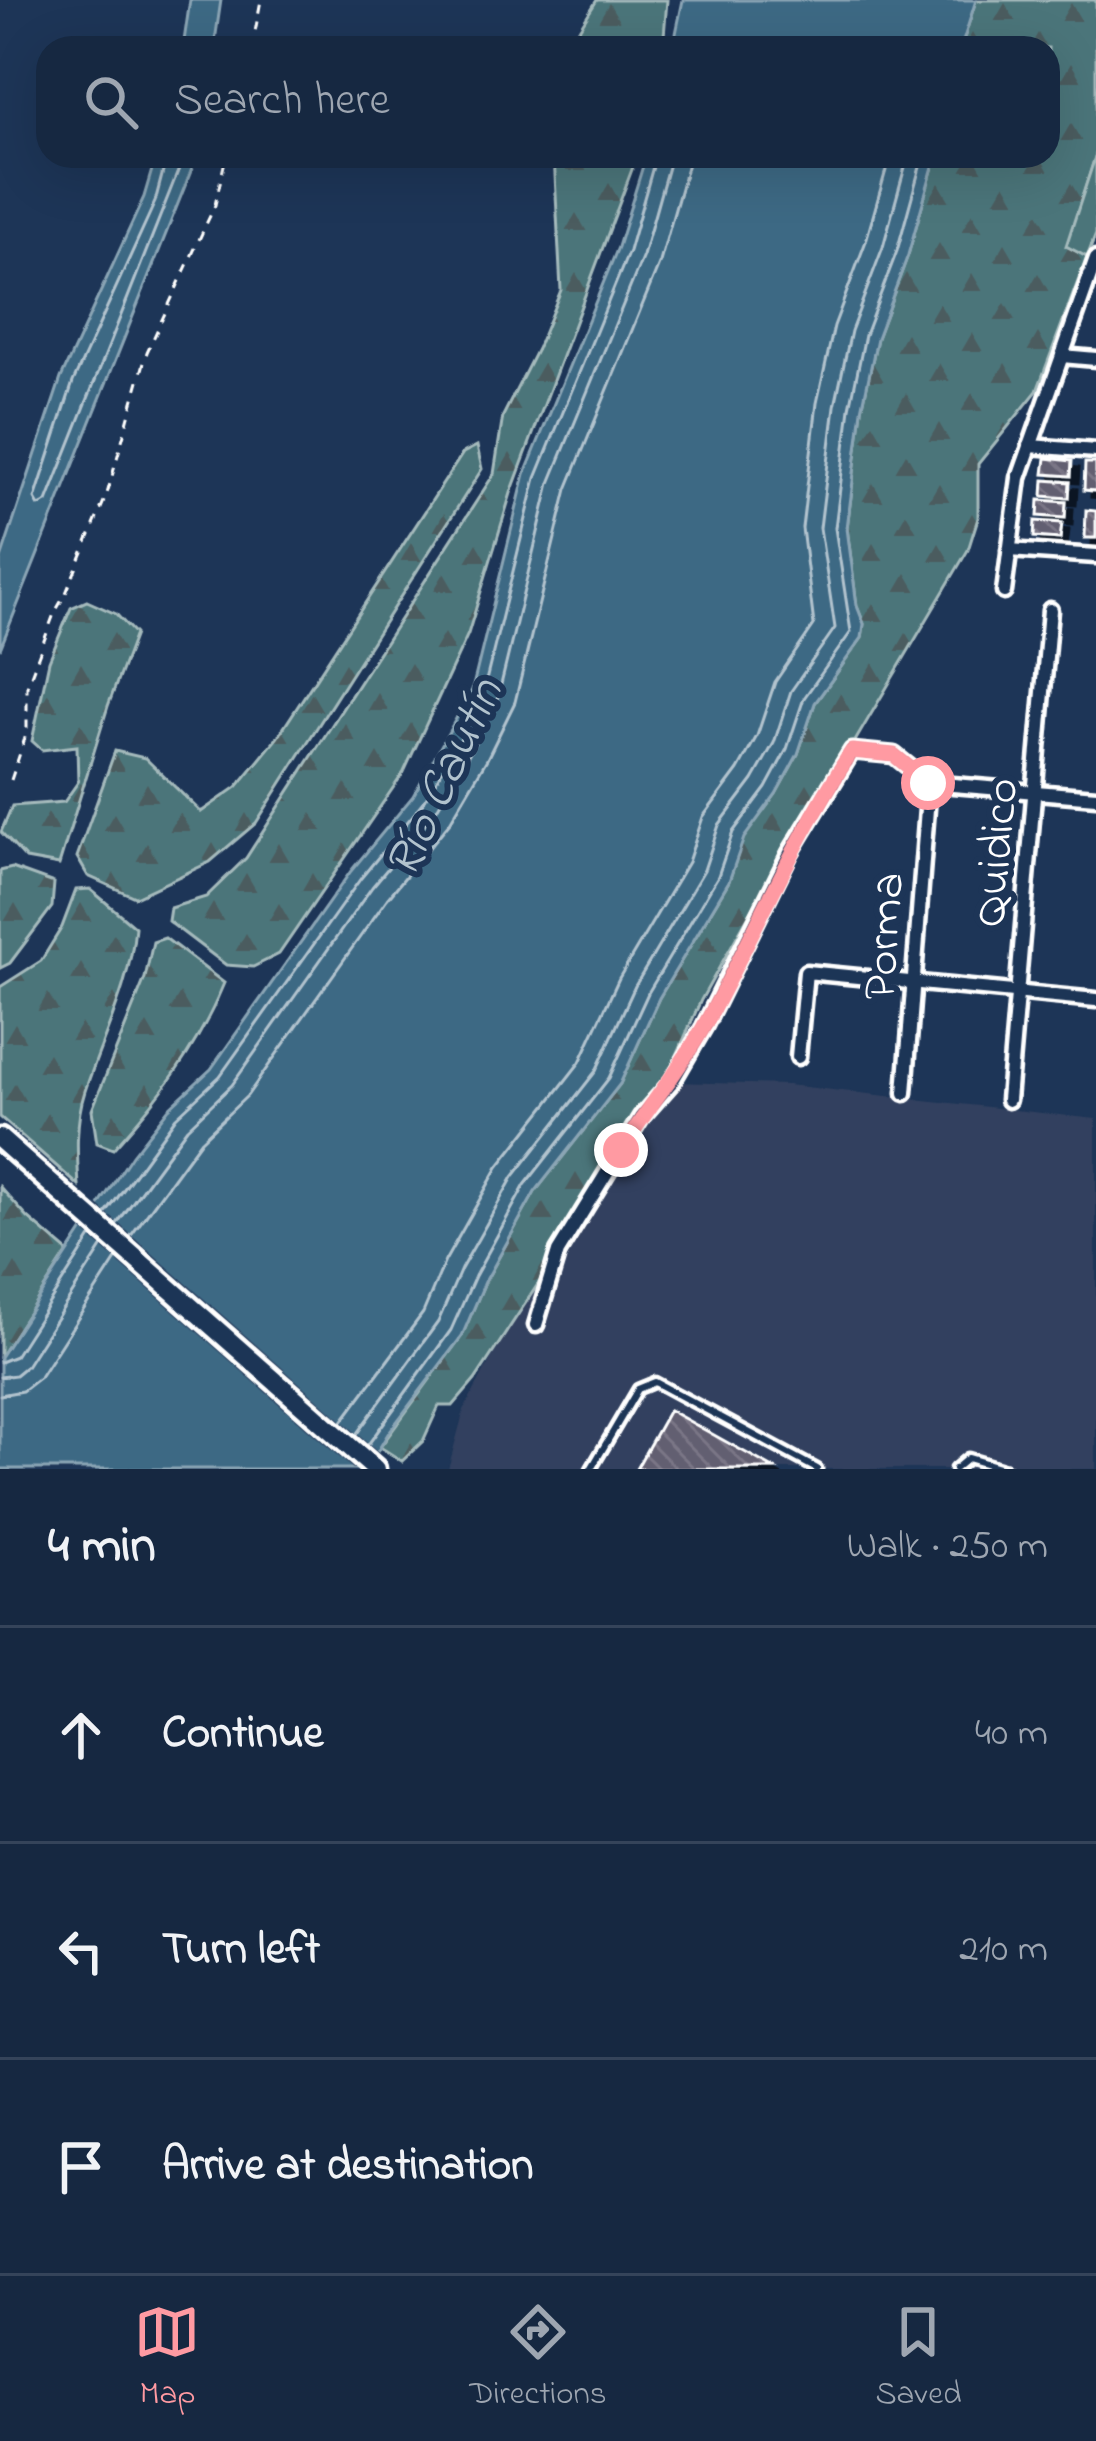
<!DOCTYPE html>
<html lang="en">
<head>
<meta charset="utf-8">
<style>
	:root { --surface:#162841; --page:#23344c; --text:#f1f3f6; --muted:#9ea6b1; --line:#35445a; --accent:#ff9aa2 }
	body { margin:0; font-family:"Indie Flower",sans-serif; background:var(--page); color:var(--text) }
	.stop { position:absolute; width:36px; height:36px; margin:-27px; border:9px solid #ff9aa2; border-radius:50%; background:#fff }
	.stop.end { background:#ff9aa2; border-color:#fff; box-shadow:0 3px 12px #0008 }
	.list { margin:0; padding:0; list-style:none }
	h2 { display:flex; justify-content:space-between; align-items:center; height:156px; margin:0; padding:0 48px; font-size:51px }
	h2 small { font-size:39px; font-weight:400; color:var(--muted) }
	.list li { display:grid; grid-template-columns:78px 1fr auto; gap:36px; align-items:center; box-sizing:border-box; height:216px; padding:0 48px; border-top:3px solid var(--line) }
	.list b { display:block; font-size:45px; white-space:nowrap }
	.list em { font-size:39px; font-style:normal; color:var(--muted) }
	.icon { flex:none; width:66px; height:66px; fill:none; stroke:currentColor; stroke-width:2; stroke-linecap:round; stroke-linejoin:round }
	.map { position:relative; flex:none; width:1096px; height:1469px; overflow:hidden }
	.search { position:absolute; background:var(--surface); box-shadow:0 12px 48px #0002; left:36px; right:36px; top:36px; height:132px; display:flex; align-items:center; gap:30px; box-sizing:border-box; padding:0 42px; border-radius:36px; color:var(--muted); font-size:45px }
	.sheet { height:804px; background:var(--surface) }
	nav { display:flex; justify-content:space-around; align-items:center; box-sizing:border-box; height:168px; border-top:3px solid var(--line); background:var(--surface); font-size:33px; color:var(--muted) }
	nav a { display:grid; justify-items:center; gap:6px }
	nav .on { color:var(--accent) }
	.map>svg:first-child { display:block }
</style>
</head>
<body>
<div class="map">
<svg width="1096" height="1469" viewBox="0 0 1096 1469">
	<defs>
		<pattern id="forest-firs" width="22" height="20" patternUnits="userSpaceOnUse" patternTransform="scale(3)"><rect width="22" height="20" fill="#4b757a"/><path d="M5 1l3.5 6h-7zM16 11l3.5 6h-7z" fill="#4c5c5e"/></pattern>
		<pattern id="building-back-hatch" width="6" height="6" patternUnits="userSpaceOnUse" patternTransform="scale(3)"><rect width="6" height="6" fill="#625e71"/><path d="M-1 5l2 2M0 0l6 6M5-1l2 2" fill="none" stroke="#7a7686"/></pattern>
		<filter id="shadow"><feDropShadow dx="7" dy="7" stdDeviation="0" flood-color="#0009"/></filter>
	</defs>
	<rect width="100%" height="100%" fill="#1d3557"/>
	<filter id="ink" filterUnits="userSpaceOnUse"><feTurbulence type="fractalNoise" baseFrequency=".00833" numOctaves="2"/><feDisplacementMap in="SourceGraphic" scale="24" xChannelSelector="R" yChannelSelector="G"/><feConvolveMatrix kernelMatrix="1 2 1 2 8 2 1 2 1" color-interpolation-filters="sRGB"/></filter>
	<g filter="url(#ink)">
		<path fill="#32415f" d="M672 1082 787 1085 1096 1119V1469H448L464 1410 499 1344 641 1117Z"/>
		<g fill="url(#forest-firs)" stroke="#a5babc" stroke-width="3">
			<path d="M597 0H667L663 48H567Z"/>
			<path d="M976 0H1096V154L1067 246 1087 257 1037 391 978 464V518L968 550 854 743 806 814 701 1000 666 1080 625 1127 551 1250 540 1281 475 1380 453 1406H439L423 1441 402 1461 380 1447 462 1336 485 1282 535 1192 620 1084 659 998 729 881 743 838 776 794 798 754 815 703 862 638 864 624 857 606 847 528 862 410 877 338 908 255 936 156H1048V48H961Z"/>
			<path d="M554 156H637L511 493 468 634 404 772 279 954 253 967 226 965 168 921 170 908 206 897 246 858 494 474 503 416 537 349 561 290Z"/>
			<path d="M477 446 482 469 256 823 210 862 135 897 88 876 77 857 115 751 145 758 201 812 237 787 277 738 463 453Z"/>
			<path d="M87 601 116 614 135 634 108 706 59 865 26 859 1 832 12 806 64 802 78 782 77 746 42 750 32 741 49 661 71 608Z"/>
			<path d="M12 868 54 883 52 907 10 963 0 968V871Z"/>
			<path d="M90 889 135 927C130 986 103 1036 85 1091 75 1121 77 1155 79 1186L0 1117V987L41 961 62 927 76 890Z"/>
			<path d="M165 938 224 983C198 1048 159 1098 113 1149L97 1143 92 1110 145 978 153 942Z"/>
			<path d="M0 1187 28 1218 68 1252 0 1357Z"/>
		</g>
		<path fill="#4b757a" stroke="#a5babc" stroke-width="3" d="M1096 154V234L1087 257 1066 246Z"/>
		<g fill="#3e6984" stroke="#8ba5b5" stroke-width="3">
			<path d="M190 0H221L214 48H183Z"/>
			<path d="M683 0H976L961 48H673Z"/>
			<path d="M156 156H197L0 649V562L61 378 144 197Z"/>
			<path d="M646 156H936L908 255 877 338 862 410 847 528 857 606 864 624 862 638 815 703 798 754 776 794 744 838 729 881 659 998 620 1084 535 1192 485 1282 462 1336 389 1432 367 1469H0V1357L132 1155 168 1109 211 1069 351 871 413 796 472 690 525 474 618 247Z"/>
		</g>
		<path fill="#1d3557" d="M93 1201 382 1456 374 1469H353L77 1226Z"/>
		<g fill="none" stroke-linecap="round" stroke-linejoin="round">
			<g stroke="#b2c3ce" stroke-width="3">
				<path d="M167 156 155 202 73 382 35 499 39 506 47 502 184 156"/>
				<path d="M105 1215 176 1117 220 1076 361 878 423 803 458 744 483 693 536 478 629 251 656 156"/>
				<path d="M116 1225 187 1128 232 1085 372 887 435 812 471 750 498 697 550 483 643 256 671 156"/>
				<path d="M130 1237 201 1140 247 1096 387 899 450 822 487 759 515 702 567 489 660 262 690 156"/>
				<path d="M0 1362 15 1356 92 1236"/>
				<path d="M0 1377 15 1375 26 1366 103 1246"/>
				<path d="M0 1395 22 1391 40 1377 117 1258"/>
				<path d="M341 1423 423 1313 445 1261 498 1167 580 1062 619 978 688 862 703 817 738 770 757 736 775 682 814 625 802 528 817 403 834 326 866 241 890 156"/>
				<path d="M355 1436 438 1322 461 1269 513 1177 596 1071 635 986 704 870 719 825 753 780 774 743 791 691 835 628 820 528 835 406 851 331 883 247 908 156"/>
				<path d="M367 1446 451 1330 475 1276 525 1185 609 1078 648 993 718 876 733 832 766 788 787 749 804 698 851 632 835 528 850 408 865 335 897 251 923 156"/>
			</g>
		</g>
		<g fill="url(#building-back-hatch)" stroke="#fff" stroke-width="3" filter="url(#shadow)">
			<path d="M1046 458 1072 461 1071 476 1044 474Z"/>
			<path d="M1085 463H1096V491L1084 490Z"/>
			<path d="M1044 480 1070 482 1069 498 1043 496Z"/>
			<path d="M1039 500 1066 502 1065 518 1038 516Z"/>
			<path d="M1086 510 1096 511V538H1085Z"/>
			<path d="M1035 521 1062 523 1060 539 1034 537Z"/>
			<path d="M669 1410 775 1469H636Z"/>
		</g>
		<g fill="none" stroke-linecap="round" stroke-linejoin="round">
			<defs>
				<g id="service">
					<path d="M591 1469 638 1389 655 1382 817 1469"/>
					<path d="M955 1469 968 1458 1005 1469"/>
				</g>
				<g id="minor">
					<path d="M1062 356 1096 359"/>
					<path d="M1030 446 1096 451"/>
					<path d="M1009 550 1096 556"/>
					<path d="M1004 592 1019 478 1096 259"/>
					<path d="M929 783 1096 797"/>
					<path d="M798 1057 806 972 1096 1000"/>
					<path d="M905 1093 929 783"/>
					<path d="M1008 1100 1050 610"/>
					<path d="M536 1325 558 1252 641 1117 672 1082 704 1027 790 853 852 751 894 755 929 783"/>
				</g>
				<path id="primary" d="M0 1139 375 1469"/>
			</defs>
			<use href="#service" stroke="#fff" stroke-width="15"/>
			<use href="#minor" stroke="#fff" stroke-width="21"/>
			<use href="#primary" stroke="#fff" stroke-width="27"/>
			<g stroke="#fff" stroke-width="3" stroke-dasharray="9 9" stroke-linecap="butt">
				<path d="M252 48 261 0"/>
				<path d="M11 780 27 732V686L54 614 66 593 107 494 147 352 215 205 226 156"/>
			</g>
			<use href="#service" stroke="#1d3557" stroke-width="6"/>
			<use href="#minor" stroke="#1d3557" stroke-width="12"/>
			<use href="#primary" stroke="#1d3557" stroke-width="18"/>
		</g>
	</g>
	<g fill="none" stroke-linecap="round" stroke-linejoin="round" filter="url(#ink)">
		<path stroke="#ff9aa2" stroke-width="15" d="M621 1150C647 1108 679 1071 703 1028 754 935 794 839 852 751L894 755 928 783"/>
	</g>
	<g text-anchor="middle" stroke-width="12" stroke-linejoin="round" paint-order="stroke">
		<g font-size="48" fill="#fff" stroke="#1d3557">
			<text transform="translate(993 852) rotate(-85)" y="17">Quidico</text>
			<text transform="translate(881 936) rotate(-86)" y="17">Porma</text>
		</g>
		<g font-size="51" font-style="italic" fill="#b2c3ce" stroke="#1d3557">
			<text transform="translate(441 777) rotate(-65)" y="18">Río Cautín</text>
		</g>
	</g>
</svg>
<div class="stop" style="left:928px;top:783px"></div>
<div class="stop end" style="left:621px;top:1150px"></div>
<div class="search"><svg class="icon" aria-label="search" viewBox="0 0 24 24"><circle cx="10" cy="10" r="6"/><path d="M15 15l6 6"/></svg>Search here</div>
</div>
<section class="sheet">
<h2>4 min<small>Walk · 250 m</small></h2>
<ul class="list">
<li><svg class="icon" aria-label="ahead" viewBox="0 0 24 24"><path d="M12 20V5M6 11l6-6 6 6"/></svg><div><b>Continue</b></div><em>40 m</em></li>
<li><svg class="icon" aria-label="left" viewBox="0 0 24 24"><path d="M17 20v-9H6M10 6l-5 5 5 5"/></svg><div><b>Turn left</b></div><em>210 m</em></li>
<li><svg class="icon" aria-label="arrive" viewBox="0 0 24 24"><path d="M6 21V4h12l-3 4 3 4H6"/></svg><div><b>Arrive at destination</b></div></li>
</ul>
</section>
<nav>
<a class="on"><svg class="icon" aria-label="map" viewBox="0 0 24 24"><path d="M3 6l6-2 6 2 6-2v14l-6 2-6-2-6 2zM9 4v14M15 6v14"/></svg>Map</a>
<a><svg class="icon" aria-label="directions" viewBox="0 0 24 24"><path d="M12 3l9 9-9 9-9-9zM9 14v-3h6M13 9l2 2-2 2"/></svg>Directions</a>
<a><svg class="icon" aria-label="saved" viewBox="0 0 24 24"><path d="M7 4h10v16l-5-4-5 4z"/></svg>Saved</a>
</nav>
</body>
</html>
